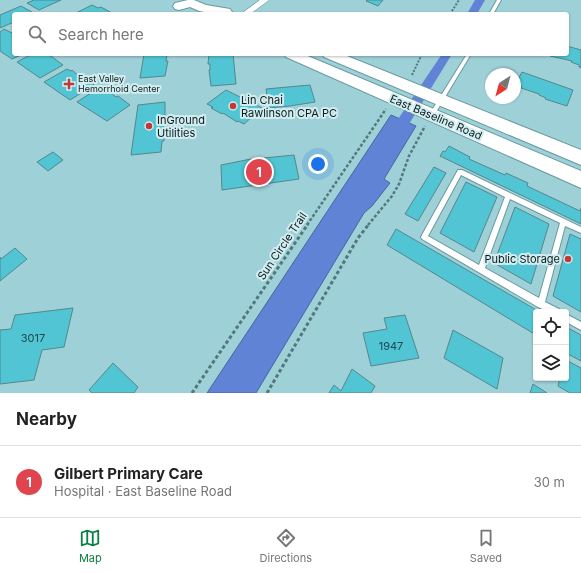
<!DOCTYPE html>
<html lang="en">
<head>
<meta charset="utf-8">
<style>
	:root { --surface:#fff; --page:#f6f6f6; --text:#222; --muted:#767676; --line:#e0e0e0; --accent:#0b8043 }
	body { margin:0; font-family:Inter,sans-serif; background:var(--page); color:var(--text) }
	.controls { position:absolute; right:12px; bottom:12px; display:grid; overflow:hidden; border-radius:4px; box-shadow:0 1px 3px #0004 }
	.controls button { width:36px; height:36px; display:grid; place-items:center; padding:0; border:0; border-bottom:1px solid var(--line); background:var(--surface); color:var(--text); font:20px sans-serif }
	.compass { position:absolute; left:485px; top:68px; width:36px; height:36px; border-radius:50%; background:var(--surface); box-shadow:0 1px 3px #0004; rotate:216deg }
	.you { position:absolute; left:318px; top:164px; width:14px; height:14px; margin:-10px; border:3px solid #fff; border-radius:50%; background:#1a73e8; box-shadow:0 0 0 6px #1a73e833 }
	.badge { display:grid; place-items:center; width:26px; height:26px; border-radius:50%; background:var(--accent); color:#fff; font-size:13px; font-weight:700 }
	.pin { position:absolute; translate:-50% -50%; border:2px solid #fff; box-shadow:0 1px 4px #0006 }
	.list { margin:0; padding:0; list-style:none }
	h2 { display:flex; justify-content:space-between; align-items:center; height:52px; margin:0; padding:0 16px; font-size:17px }
	h2 small { font-size:13px; font-weight:400; color:var(--muted) }
	.list li { display:grid; grid-template-columns:26px 1fr auto; gap:12px; align-items:center; box-sizing:border-box; height:72px; padding:0 16px; border-top:1px solid var(--line) }
	.list b { display:block; font-size:15px; white-space:nowrap }
	.list p { margin:0; font-size:13px; white-space:nowrap; color:var(--muted) }
	.list em { font-size:13px; font-style:normal; color:var(--muted) }
	.icon { flex:none; width:22px; height:22px; fill:none; stroke:currentColor; stroke-width:2; stroke-linecap:round; stroke-linejoin:round }
	.map { position:relative; flex:none; width:581px; height:393px; overflow:hidden }
	.search { position:absolute; background:var(--surface); box-shadow:0 1px 3px #0004; left:12px; right:12px; top:12px; height:44px; display:flex; align-items:center; gap:10px; box-sizing:border-box; padding:0 14px; border-radius:4px; color:var(--muted); font-size:15px }
	.sheet { height:124px; background:var(--surface) }
	nav { display:flex; justify-content:space-around; align-items:center; box-sizing:border-box; height:56px; border-top:1px solid var(--line); background:var(--surface); font-size:11px; color:var(--muted) }
	nav a { display:grid; justify-items:center; gap:2px }
	nav .on { color:var(--accent) }
	.map>svg:first-child { display:block }
</style>
</head>
<body>
<div class="map">
<svg width="581" height="393" viewBox="0 0 581 393">
	<rect width="100%" height="100%" fill="#9ed0d7"/>
	<path fill="#6183d6" stroke="#4765a0" d="M391 115 416 126 384 179 390 183 372 206 364 213 256 393H207Z"/>
	<g fill="none" stroke-linecap="round" stroke-linejoin="round">
		<g fill="#6183d6" fill-rule="evenodd">
			<path d="M475 0H485L477 14H467Z"/>
			<path d="M442 54H452L398 142 393 143 388 142 386 138 388 134Z"/>
		</g>
	</g>
	<g fill="#51c5d3" stroke="#56868c">
		<path d="M34 0H61L39 10 27 3Z"/>
		<path d="M367 0H383L378 6 366 1Z"/>
		<path d="M92 5 98 8 101 7 112 13 74 14Z"/>
		<path d="M21 6 32 12 29 14H14V22L0 28V15Z"/>
		<path d="M4 29 14 34V54H23L12 59 0 51V32Z"/>
		<path d="M567 46 581 50V68L579 67V65L571 62 572 61 550 56V54H567Z"/>
		<path d="M32 54H48L63 65 40 78 17 62Z"/>
		<path d="M144 54H169H167L166 61H168L165 76 140 78Z"/>
		<path d="M209 54H233L236 84 211 86 209 70H210V64H208Z"/>
		<path d="M67 69 71 71 72 70 81 78 83 77 94 85 70 100 44 82Z"/>
		<path d="M522 72 573 90 567 106 545 99 546 98 539 95V94L521 88 522 87 515 85Z"/>
		<path d="M310 85 315 102 290 106 269 108 266 89Z"/>
		<path d="M100 87 104 90 106 89 116 97 118 96 130 105 107 121 77 102Z"/>
		<path d="M226 90 262 108 244 124 238 121 237 122 223 113 222 114 211 108 213 107 207 104Z"/>
		<path d="M165 102V121L163 122 164 141H162L161 152 131 155 138 105Z"/>
		<path d="M449 146 470 157 469 159 505 175 506 173 528 183 527 186 580 211 581 208V224L440 156 443 151 445 152Z"/>
		<path d="M53 152 63 160 48 171 37 162Z"/>
		<path d="M294 155 299 179 222 190 221 165 251 159V161L264 159V158Z"/>
		<path d="M434 167 446 173 418 221 405 214Z"/>
		<path d="M466 182 497 197 474 252 440 233Z"/>
		<path d="M515 207 549 224 531 284 494 263Z"/>
		<path d="M396 229 540 312H536V335L387 245Z"/>
		<path d="M570 234 581 239V312L553 296Z"/>
		<path d="M15 248 27 259 0 281V257L1 259Z"/>
		<path d="M73 308 64 347 42 350 34 380 0 384V330L11 329 15 315Z"/>
		<path d="M405 315 419 358 371 366 363 333 387 329 384 318Z"/>
		<path d="M566 327 581 335V361L566 353Z"/>
		<path d="M453 330 503 358 497 389 444 358Z"/>
		<path d="M566 360 581 368V393H570L558 386 560 378H566Z"/>
		<path d="M113 363 138 387 134 393H92L89 390Z"/>
		<path d="M352 369 375 386 371 393H329L334 385 341 391Z"/>
		<path d="M533 384 547 393H530Z"/>
	</g>
	<g fill="none" stroke-linecap="round" stroke-linejoin="round">
		<defs>
			<g id="service">
				<path d="M497 0H501L493 14H489Z"/>
				<path d="M467 54H471L433 117H429V115Z"/>
				<path d="M458 170H462L581 227V233L565 226 545 302 559 309 560 312H549L538 307 422 239 421 237 422 235ZM461 175 505 197 479 265 428 236ZM510 199 560 223 539 298 485 268Z"/>
				<path d="M566 314 581 322V330L566 322Z"/>
			</g>
			<path id="minor" d="M260 0H269L250 14H241Z"/>
			<g id="primary">
				<path d="M188 0H194L206 5 230 9 232 12 231 14H216L199 11 190 7 179 10 175 9 173 6 175 3Z"/>
				<path d="M284 54H303L581 171V188L286 57Z"/>
				<path d="M322 54H342L581 150V165L324 57Z"/>
			</g>
		</defs>
		<use href="#service" stroke="#68999f" stroke-width="2"/>
		<use href="#minor" stroke="#68999f" stroke-width="1"/>
		<use href="#primary" stroke="#68999f" stroke-width="2"/>
		<g stroke="#54777b" stroke-width="2" stroke-dasharray="2 1.5" stroke-linecap="butt">
			<path d="M450 14 459 0"/>
			<path d="M412 75 422 54"/>
		</g>
		<g stroke="#54777b" stroke-width="2.5" stroke-dasharray="3 2" stroke-linecap="butt">
			<path d="M307 225 386 109"/>
			<path d="M368 225 392 196 399 184 409 156 425 126"/>
		</g>
		<g stroke="#54777b" stroke-width="3" stroke-dasharray="3.5 2.5" stroke-linecap="butt">
			<path d="M192 393 308 224"/>
			<path d="M267 393 358 238 369 224"/>
		</g>
		<use href="#service" fill="#fff" fill-rule="evenodd"/>
		<use href="#minor" fill="#fff" fill-rule="evenodd"/>
		<use href="#primary" fill="#fff" fill-rule="evenodd"/>
	</g>
	<g fill="#c53734" stroke="#d3ecef" stroke-width="1.5">
		<path d="M67 78h4v4h4v4h-4v4h-4v-4h-4v-4h4z"/>
		<circle cx="233" cy="106" r="4"/>
		<circle cx="149" cy="126" r="4"/>
		<circle cx="568" cy="259" r="4"/>
	</g>
	<g text-anchor="middle" stroke-width="4" stroke-linejoin="round" paint-order="stroke">
		<g font-size="9" fill="#0a1e21" stroke="#d3ecef" text-anchor="start">
			<text x="78" y="82">East Valley<tspan x="78" dy="10">Hemorrhoid Center</tspan></text>
		</g>
		<g font-size="11" fill="#0a1e21" stroke="#d3ecef" text-anchor="start">
			<text x="241" y="104">Lin Chai<tspan x="241" dy="13">Rawlinson CPA PC</tspan></text>
			<text x="157" y="124">InGround<tspan x="157" dy="13">Utilities</tspan></text>
			<text x="560" y="263" text-anchor="end">Public Storage</text>
		</g>
		<g font-size="11" fill="#0a1e21" stroke="#d3ecef">
			<text transform="translate(436 117) rotate(23)" y="4">East Baseline Road</text>
			<text transform="translate(282 246) rotate(-56)" y="4">Sun Circle Trail</text>
		</g>
		<g font-size="11" fill="#1c484e">
			<text x="33" y="342">3017</text>
			<text x="391" y="350">1947</text>
		</g>
	</g>
</svg>
<div class="controls">
<button><svg class="icon" aria-label="locate" viewBox="0 0 24 24"><circle cx="12" cy="12" r="6"/><path d="M12 2v4M12 18v4M2 12h4M18 12h4"/></svg></button>
<button><svg class="icon" aria-label="layers" viewBox="0 0 24 24"><path d="M12 4l9 5-9 5-9-5zM3 14l9 5 9-5"/></svg></button>
</div>
<svg class="compass" viewBox="-18 -18 36 36"><path d="M0-13l5 13h-10z" fill="#e53935"/><path d="M0 13l5-13h-10z" fill="#767676"/></svg>
<div class="you"></div>
<div class="pin badge" style="left:259px;top:172px;background:#e0444e">1</div>
<div class="search"><svg class="icon" aria-label="search" viewBox="0 0 24 24"><circle cx="10" cy="10" r="6"/><path d="M15 15l6 6"/></svg>Search here</div>
</div>
<section class="sheet">
<h2>Nearby<small></small></h2>
<ul class="list">
<li><span class="badge" style="background:#e0444e">1</span><div><b>Gilbert Primary Care</b><p>Hospital · East Baseline Road</p></div><em>30 m</em></li>
</ul>
</section>
<nav>
<a class="on"><svg class="icon" aria-label="map" viewBox="0 0 24 24"><path d="M3 6l6-2 6 2 6-2v14l-6 2-6-2-6 2zM9 4v14M15 6v14"/></svg>Map</a>
<a><svg class="icon" aria-label="directions" viewBox="0 0 24 24"><path d="M12 3l9 9-9 9-9-9zM9 14v-3h6M13 9l2 2-2 2"/></svg>Directions</a>
<a><svg class="icon" aria-label="saved" viewBox="0 0 24 24"><path d="M7 4h10v16l-5-4-5 4z"/></svg>Saved</a>
</nav>
</body>
</html>
